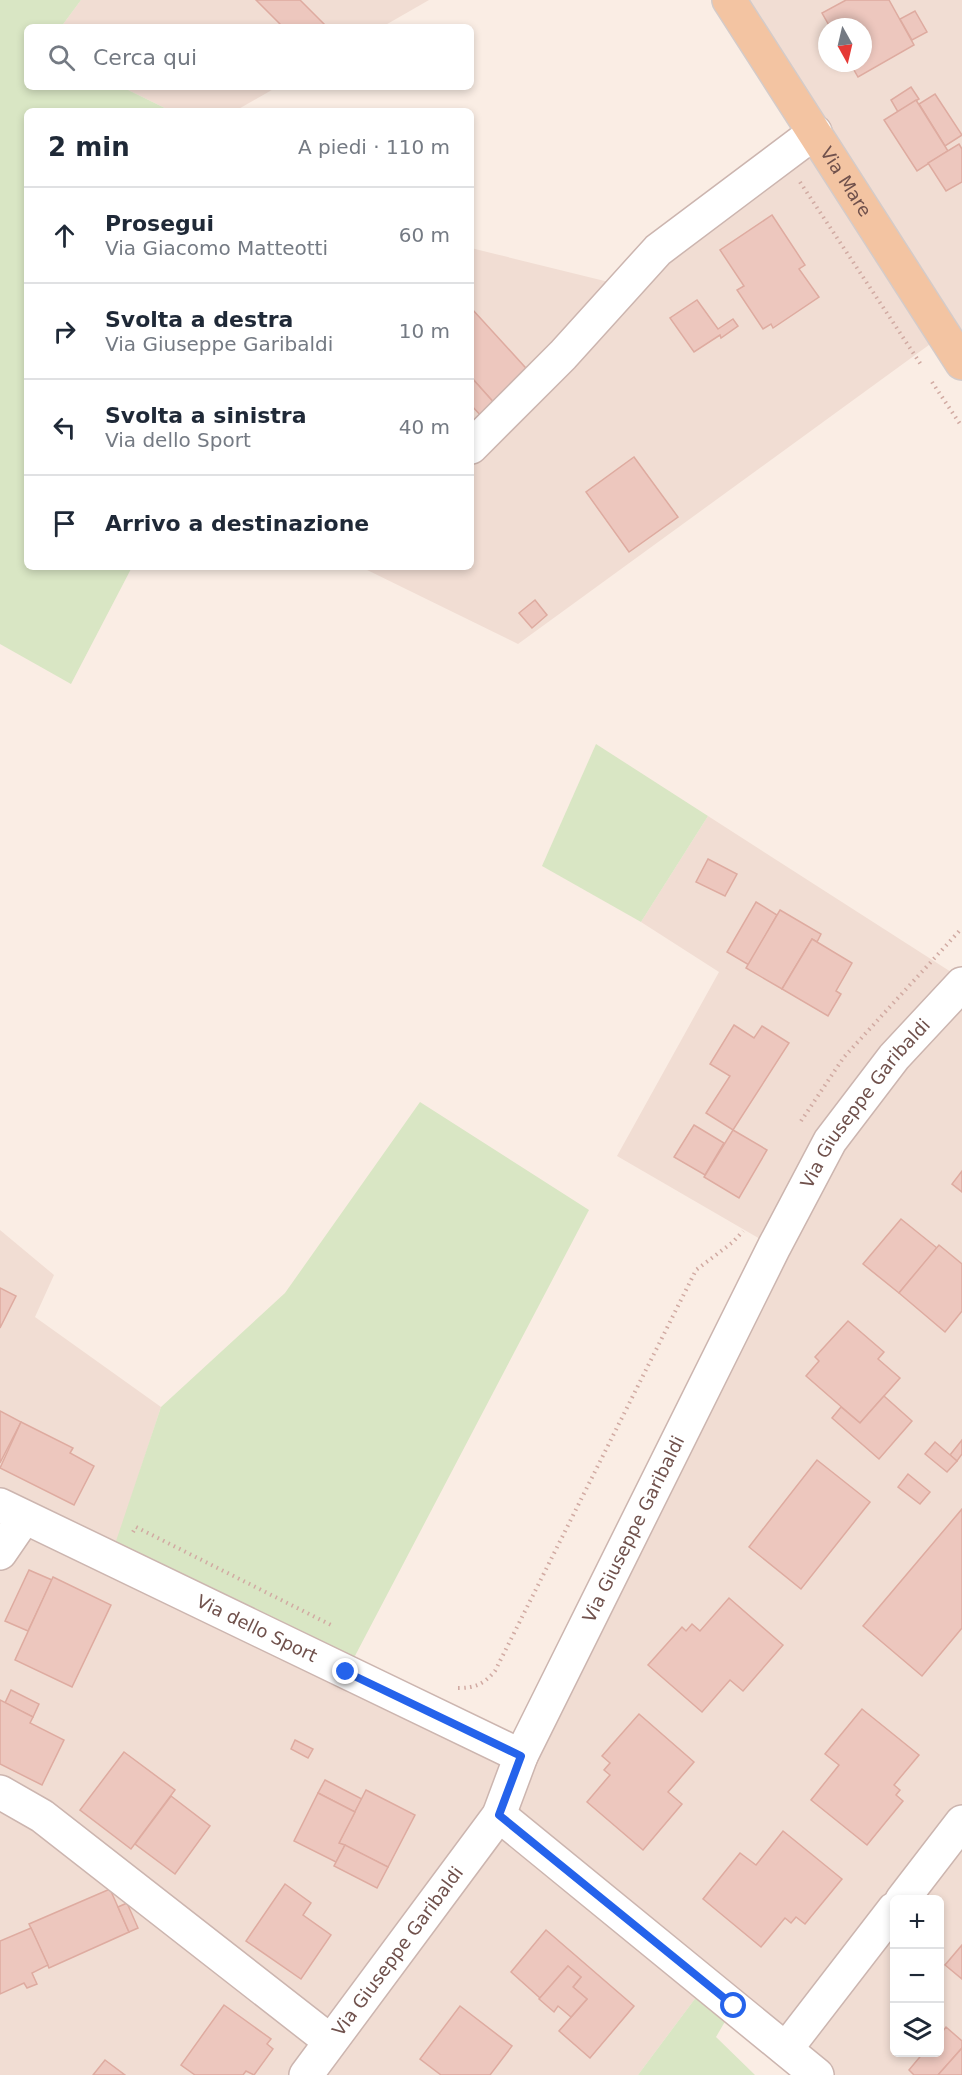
<!DOCTYPE html>
<html lang="it">
<head>
<meta charset="utf-8">
<style>
	:root { --surface:#fff; --page:#f2f2f3; --text:#1f2937; --muted:#747a83; --line:#e0e1e3 }
	body { margin:0; font-family:"DejaVu Sans",sans-serif; background:var(--page); color:var(--text) }
	.controls { position:absolute; right:18px; bottom:18px; display:grid; overflow:hidden; border-radius:9px; box-shadow:0 3px 9px #0003 }
	.controls button { width:54px; height:54px; display:grid; place-items:center; padding:0; border:0; border-bottom:2px solid var(--line); background:var(--surface); color:var(--text); font:30px sans-serif }
	.compass { position:absolute; left:818px; top:18px; width:54px; height:54px; border-radius:50%; background:var(--surface); box-shadow:0 3px 9px #0003; rotate:172deg }
	.stop { position:absolute; width:18px; height:18px; margin:-14px; border:4px solid #2563eb; border-radius:50%; background:#fff }
	.stop.end { background:#2563eb; border-color:#fff; box-shadow:0 2px 6px #0008 }
	.list { margin:0; padding:0; list-style:none }
	h2 { display:flex; justify-content:space-between; align-items:center; height:78px; margin:0; padding:0 24px; font-size:26px }
	h2 small { font-size:20px; font-weight:400; color:var(--muted) }
	.list li { display:grid; grid-template-columns:39px 1fr auto; gap:18px; align-items:center; box-sizing:border-box; height:96px; padding:0 24px; border-top:2px solid var(--line) }
	.list b { display:block; font-size:22px; white-space:nowrap }
	.list p { margin:0; font-size:20px; white-space:nowrap; color:var(--muted) }
	.list em { font-size:20px; font-style:normal; color:var(--muted) }
	.icon { flex:none; width:33px; height:33px; fill:none; stroke:currentColor; stroke-width:2; stroke-linecap:round; stroke-linejoin:round }
	.map { position:relative; flex:none; width:962px; height:2075px; overflow:hidden }
	.search { position:absolute; background:var(--surface); box-shadow:0 3px 9px #0003; left:24px; top:24px; width:450px; height:66px; display:flex; align-items:center; gap:15px; box-sizing:border-box; padding:0 21px; border-radius:9px; color:var(--muted); font-size:22px }
	.panel { position:absolute; background:var(--surface); box-shadow:0 3px 9px #0003; left:24px; top:108px; width:450px; height:462px; border-radius:9px }
	.map>svg:first-child { display:block }
</style>
</head>
<body>
<div class="map">
<svg width="962" height="2075" viewBox="0 0 962 2075">
	<rect width="100%" height="100%" fill="#faede4"/>
	<g fill="#f1ddd3" fill-rule="evenodd">
		<path d="M81 0H429L382 27H61Z"/>
		<path d="M729 0H962V363L944 334 518 644 361 567H471V248L625 286 814 133ZM827 27H863V63H827Z"/>
		<path d="M122 87H277L235 111H171Z"/>
		<path d="M708 816 962 979V2075H817L706 1984 638 2075H0V1230L54 1275 35 1317 161 1407 111 1559 521 1756 774 1247 617 1156 719 972 641 922ZM894 1900H940V2052H894Z"/>
	</g>
	<g fill="#d9e6c4">
		<path d="M0 0H81L61 27H27V87H122L171 111H27V567H132L71 684 0 644Z"/>
		<path d="M596 744 708 816 641 922 542 866Z"/>
		<path d="M420 1102 589 1210 346 1673 110 1559 161 1407 285 1293Z"/>
		<path d="M706 1984 734 2006 716 2037 755 2075H638Z"/>
	</g>
	<g fill="#edc7be" stroke="#deaba0" stroke-width="1.5">
		<path d="M256 0H300L327 27H283Z"/>
		<path d="M846 0H889L914 45 858 77 850 63H863V27H830L822 13Z"/>
		<path d="M915 11 927 32 912 40 900 19Z"/>
		<path d="M911 87 919 99 898 112 891 100Z"/>
		<path d="M935 94 962 135 945 146 919 104Z"/>
		<path d="M916 100 948 151 917 171 884 120Z"/>
		<path d="M959 144 962 149V182L946 191 928 163Z"/>
		<path d="M772 215 805 265 799 269 819 297 773 328 771 324 763 329 737 290 744 286 720 250Z"/>
		<path d="M697 300 718 329 733 319 738 326 721 338 720 335 694 352 670 318Z"/>
		<path d="M472 309 534 377 496 405 471 377Z"/>
		<path d="M471 377 496 405 482 417 471 405Z"/>
		<path d="M634 457 678 517 629 552 586 492Z"/>
		<path d="M535 600 547 615 532 628 519 613Z"/>
		<path d="M708 859 737 874 725 896 696 882Z"/>
		<path d="M756 902 777 915 749 965 727 952Z"/>
		<path d="M780 910 821 934 817 942 812 939 782 989 746 968Z"/>
		<path d="M812 939 852 963 836 991 841 994 828 1016 782 989Z"/>
		<path d="M734 1025 754 1038 762 1026 789 1043 733 1130 706 1113 730 1076 710 1064Z"/>
		<path d="M694 1125 724 1143 705 1175 674 1157Z"/>
		<path d="M733 1130 767 1150 739 1198 704 1177Z"/>
		<path d="M962 1171V1192L952 1184Z"/>
		<path d="M901 1219 937 1248 899 1293 863 1264Z"/>
		<path d="M939 1245 962 1264V1311L945 1332 899 1293Z"/>
		<path d="M0 1288 16 1296 0 1328Z"/>
		<path d="M848 1321 884 1352 878 1359 900 1378 860 1423 806 1376 819 1361 815 1357Z"/>
		<path d="M884 1396 912 1421 879 1459 832 1418 841 1407 860 1423Z"/>
		<path d="M0 1411 21 1422 0 1463Z"/>
		<path d="M21 1422 73 1448 70 1453 94 1466 74 1505 0 1468Z"/>
		<path d="M962 1440V1454L957 1461 950 1455Z"/>
		<path d="M935 1442 957 1461 947 1472 925 1454Z"/>
		<path d="M817 1460 870 1502 801 1589 749 1547Z"/>
		<path d="M908 1474 930 1492 920 1504 898 1487Z"/>
		<path d="M962 1509V1628L922 1676 863 1626Z"/>
		<path d="M29 1570 52 1580 28 1631 5 1621Z"/>
		<path d="M53 1577 111 1605 72 1687 15 1660Z"/>
		<path d="M729 1598 783 1645 743 1691 730 1680 702 1712 648 1665 682 1627 686 1631 692 1624 700 1631Z"/>
		<path d="M11 1690 39 1704 33 1717 5 1703Z"/>
		<path d="M0 1700 33 1717 30 1723 64 1740 42 1785 0 1764Z"/>
		<path d="M862 1709 919 1755 894 1785 900 1790 896 1795 903 1801 867 1845 811 1800 839 1765 825 1754Z"/>
		<path d="M639 1714 694 1762 668 1792 682 1804 643 1850 587 1802 610 1775 604 1770 610 1763 602 1756Z"/>
		<path d="M295 1740 313 1749 308 1758 291 1749Z"/>
		<path d="M124 1752 175 1790 131 1849 80 1810Z"/>
		<path d="M325 1780 362 1799 355 1812 318 1793Z"/>
		<path d="M366 1790 415 1815 388 1867 339 1843Z"/>
		<path d="M318 1793 355 1812 339 1843 345 1845 336 1862 294 1841Z"/>
		<path d="M171 1796 210 1826 175 1874 135 1844Z"/>
		<path d="M783 1831 842 1879 805 1924 796 1917 791 1923 785 1918 761 1947 703 1899 740 1853 756 1865Z"/>
		<path d="M345 1845 388 1867 377 1888 334 1866Z"/>
		<path d="M285 1884 311 1903 303 1915 331 1935 301 1979 246 1941Z"/>
		<path d="M110 1889 129 1932 49 1968 29 1924Z"/>
		<path d="M127 1903 138 1928 129 1932 118 1907Z"/>
		<path d="M31 1928 48 1965 32 1973 37 1984 27 1988 24 1983 0 1994V1941Z"/>
		<path d="M546 1930 634 2006 590 2058 559 2031 587 1999 573 1987 581 1977 568 1966 540 1998 511 1972Z"/>
		<path d="M962 1945V1979L945 1965Z"/>
		<path d="M568 1966 581 1977 573 1987 587 1999 571 2017 558 2006 554 2012 539 1999Z"/>
		<path d="M224 2005 271 2039 267 2044 273 2049 254 2075 246 2071 243 2075H195L181 2065Z"/>
		<path d="M460 2006 512 2046 490 2075H441L420 2059Z"/>
		<path d="M946 2027 962 2041V2048L938 2075H914L909 2070 924 2052H940V2035Z"/>
		<path d="M962 2048V2075H938Z"/>
		<path d="M105 2060 125 2075H93Z"/>
	</g>
	<g fill="none" stroke-linecap="round" stroke-linejoin="round">
		<defs>
			<g id="minor">
				<path d="M471 447 563 355 658 250 815 132"/>
				<path id="s1" d="M0 1505 521 1756"/>
				<path d="M0 1553 24 1518"/>
				<path d="M0 1792 42 1816 330 2041"/>
				<path d="M499 1815 817 2075"/>
				<path d="M902 1900 962 1822"/>
				<path d="M786 2049 894 1909"/>
				<path id="s2" d="M306 2075 499 1815 521 1756 774 1247 830 1141 894 1057 962 984"/>
			</g>
			<g id="major">
				<path id="s3" d="M729 0 962 363"/>
			</g>
		</defs>
		<use href="#minor" stroke="#ccb5af" stroke-width="36"/>
		<use href="#major" stroke="#d4cbc9" stroke-width="36"/>
		<g stroke="#d1aaa2" stroke-width="4" stroke-dasharray="1.5 4.5" stroke-linecap="butt">
			<path d="M800 182 922 366"/>
			<path d="M932 382 962 427"/>
			<path d="M801 1121 844 1057 962 928"/>
			<path d="M133 1532 136 1527 333 1626"/>
			<path d="M458 1688C475 1688 484 1684 495 1671L696 1270 733 1242 743 1231"/>
		</g>
		<use href="#minor" stroke="#fff" stroke-width="33"/>
		<use href="#major" stroke="#f3c4a2" stroke-width="33"/>
	</g>
	<g fill="none" stroke-linecap="round" stroke-linejoin="round">
		<path stroke="#2563eb" stroke-width="8" d="M346 1672 521 1756 499 1815 734 2006"/>
	</g>
	<g text-anchor="middle" stroke-width="6" stroke-linejoin="round" paint-order="stroke">
		<g font-size="18" fill="#70514c" stroke="#fdf1ea">
			<text dy="6" stroke="none"><textPath href="#s3" startOffset="216">Via Mare</textPath></text>
			<text dy="6" stroke="none"><textPath href="#s2" startOffset="1126">Via Giuseppe Garibaldi</textPath></text>
			<text dy="6" stroke="none"><textPath href="#s2" startOffset="640">Via Giuseppe Garibaldi</textPath></text>
			<text dy="6" stroke="none"><textPath href="#s1" startOffset="285">Via dello Sport</textPath></text>
			<text dy="6" stroke="none"><textPath href="#s2" startOffset="154">Via Giuseppe Garibaldi</textPath></text>
		</g>
	</g>
</svg>
<div class="controls">
<button>+</button>
<button>−</button>
<button><svg class="icon" aria-label="layers" viewBox="0 0 24 24"><path d="M12 4l9 5-9 5-9-5zM3 14l9 5 9-5"/></svg></button>
</div>
<svg class="compass" viewBox="-18 -18 36 36"><path d="M0-13l5 13h-10z" fill="#e53935"/><path d="M0 13l5-13h-10z" fill="#747a83"/></svg>
<div class="stop" style="left:734px;top:2006px"></div>
<div class="stop end" style="left:346px;top:1672px"></div>
<div class="search"><svg class="icon" aria-label="search" viewBox="0 0 24 24"><circle cx="10" cy="10" r="6"/><path d="M15 15l6 6"/></svg>Cerca qui</div>
<section class="panel">
<h2>2 min<small>A piedi · 110 m</small></h2>
<ul class="list">
<li><svg class="icon" aria-label="ahead" viewBox="0 0 24 24"><path d="M12 20V5M6 11l6-6 6 6"/></svg><div><b>Prosegui</b><p>Via Giacomo Matteotti</p></div><em>60 m</em></li>
<li><svg class="icon" aria-label="right" viewBox="0 0 24 24"><path d="M7 20v-9h11M14 6l5 5-5 5"/></svg><div><b>Svolta a destra</b><p>Via Giuseppe Garibaldi</p></div><em>10 m</em></li>
<li><svg class="icon" aria-label="left" viewBox="0 0 24 24"><path d="M17 20v-9H6M10 6l-5 5 5 5"/></svg><div><b>Svolta a sinistra</b><p>Via dello Sport</p></div><em>40 m</em></li>
<li><svg class="icon" aria-label="arrive" viewBox="0 0 24 24"><path d="M6 21V4h12l-3 4 3 4H6"/></svg><div><b>Arrivo a destinazione</b></div></li>
</ul>
</section>
</div>
</body>
</html>
